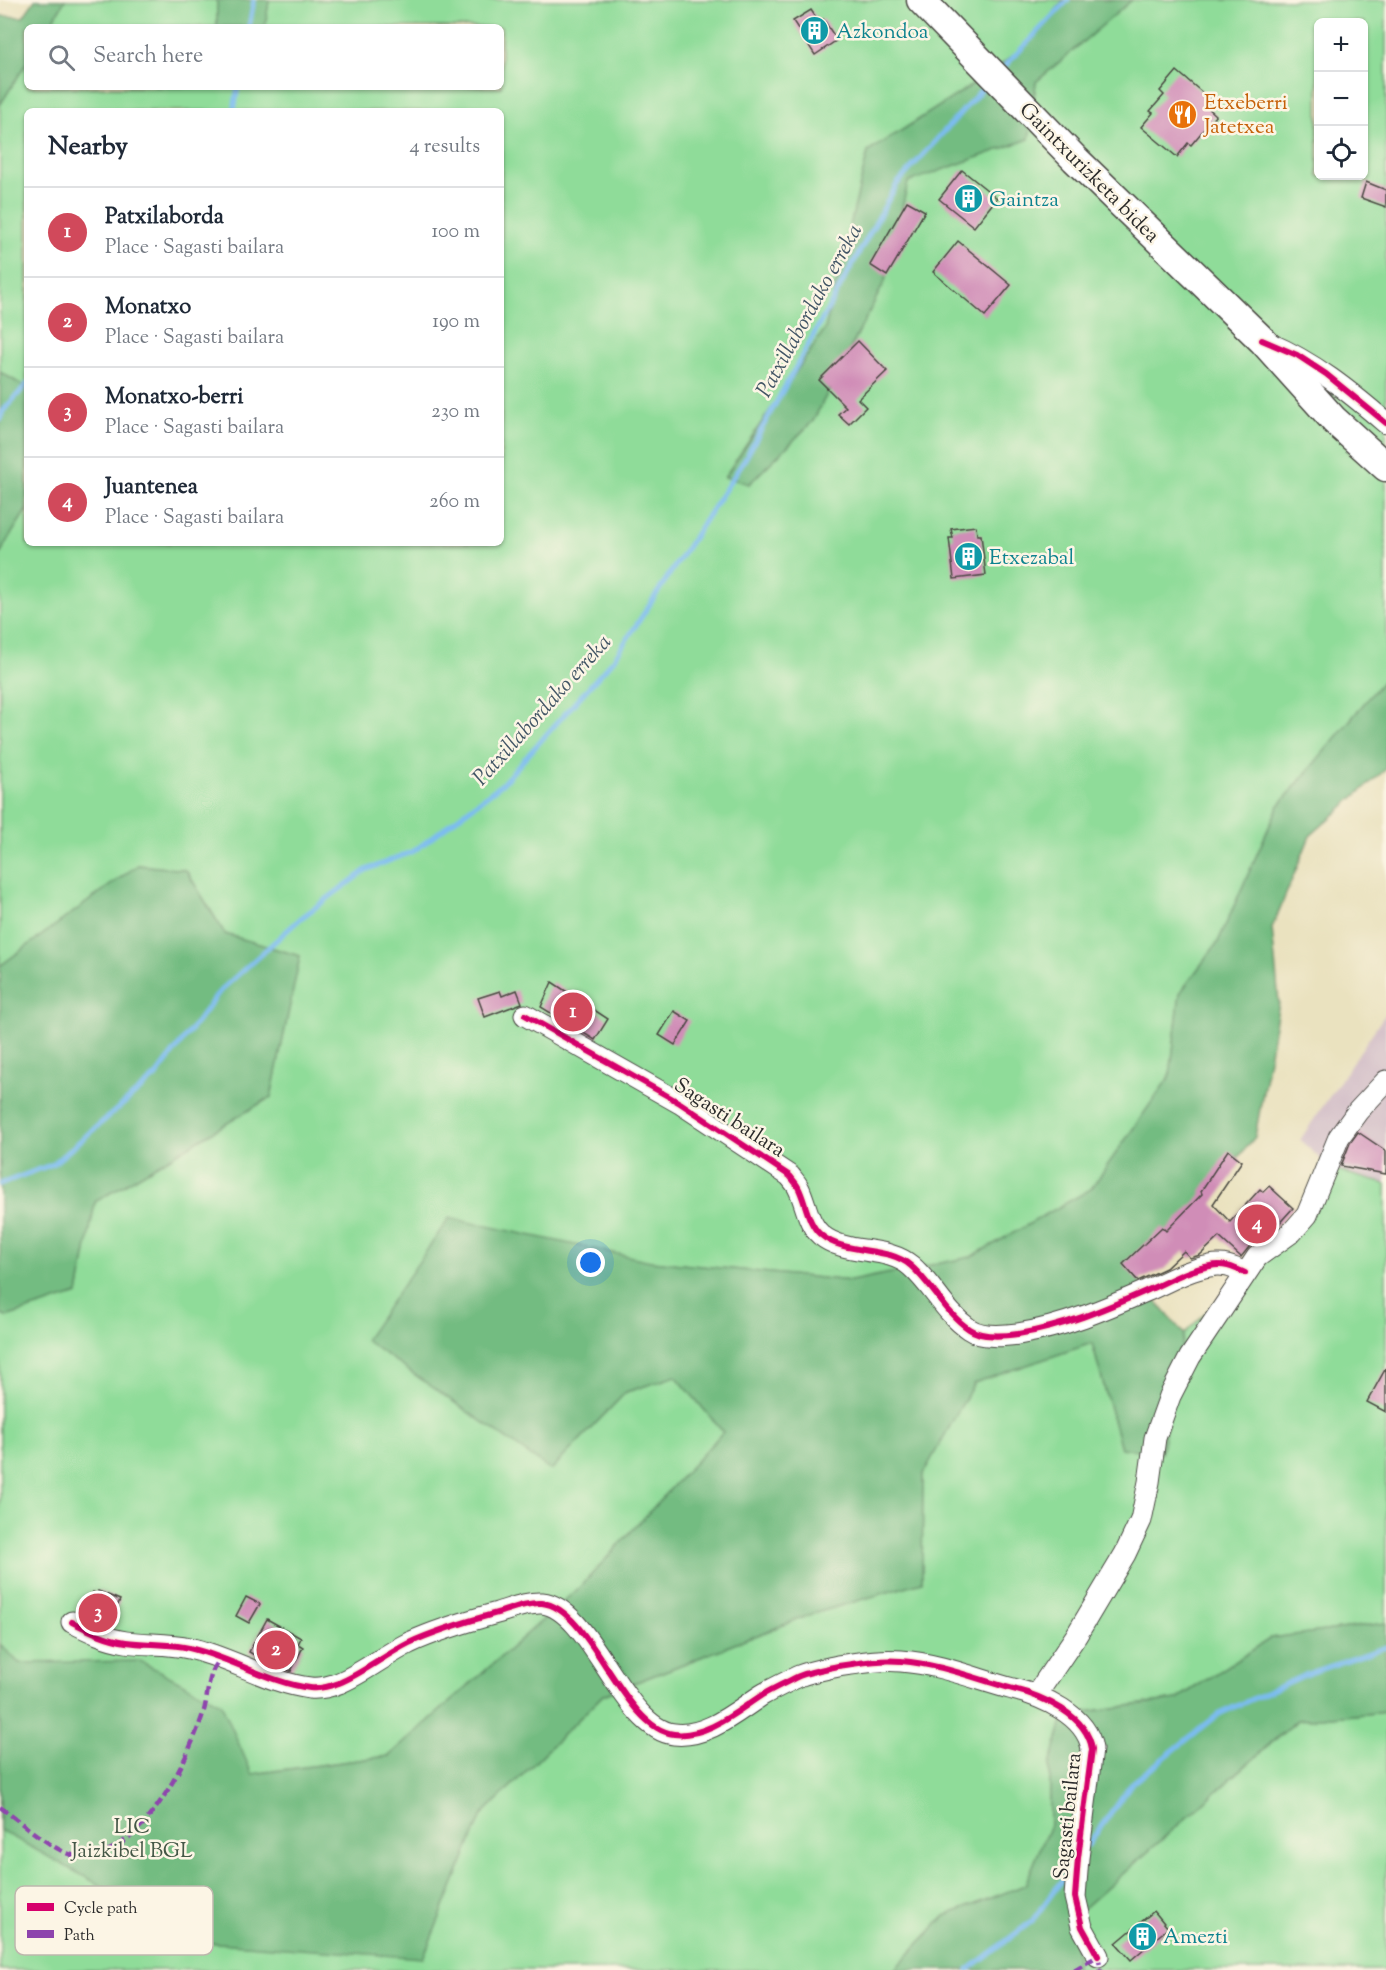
<!DOCTYPE html>
<html lang="en">
<head>
<meta charset="utf-8">
<style>
	:root { --surface:#fff; --page:#f6f6f7; --text:#1f2937; --muted:#747a83; --line:#e0e1e3; --accent:#d1495b }
	body { margin:0; font-family:"Sorts Mill Goudy",serif; background:var(--page); color:var(--text) }
	.controls { position:absolute; right:18px; top:18px; display:grid; overflow:hidden; border-radius:9px; box-shadow:0 2px 4px #0004 }
	.controls button { width:54px; height:54px; display:grid; place-items:center; padding:0; border:0; border-bottom:2px solid var(--line); background:var(--surface); color:var(--text); font:30px sans-serif }
	.you { position:absolute; left:591px; top:1263px; width:21px; height:21px; margin:-15px; border:4px solid #fff; border-radius:50%; background:#1a73e8; box-shadow:0 0 0 9px #1a73e833 }
	.badge { display:grid; place-items:center; width:39px; height:39px; border-radius:50%; background:var(--accent); color:#fff; font-size:20px; font-weight:700 }
	.pin { position:absolute; translate:-50% -50%; border:3px solid #fff; box-shadow:0 2px 6px #0006 }
	.list { margin:0; padding:0; list-style:none }
	h2 { display:flex; justify-content:space-between; align-items:center; height:78px; margin:0; padding:0 24px; font-size:26px }
	h2 small { font-size:20px; font-weight:400; color:var(--muted) }
	.list li { display:grid; grid-template-columns:39px 1fr auto; gap:18px; align-items:center; box-sizing:border-box; height:90px; padding:0 24px; border-top:2px solid var(--line) }
	.list b { display:block; font-size:22px; white-space:nowrap }
	.list p { margin:0; font-size:20px; white-space:nowrap; color:var(--muted) }
	.list em { font-size:20px; font-style:normal; color:var(--muted) }
	.icon { flex:none; width:33px; height:33px; fill:none; stroke:currentColor; stroke-width:2; stroke-linecap:round; stroke-linejoin:round }
	.map { position:relative; flex:none; width:1386px; height:1970px; overflow:hidden }
	.search { position:absolute; background:var(--surface); box-shadow:0 2px 4px #0004; left:24px; top:24px; width:480px; height:66px; display:flex; align-items:center; gap:15px; box-sizing:border-box; padding:0 21px; border-radius:9px; color:var(--muted); font-size:22px }
	.panel { position:absolute; background:var(--surface); box-shadow:0 2px 4px #0004; left:24px; top:108px; width:480px; height:438px; border-radius:9px }
	.map>svg:first-child { display:block }
</style>
</head>
<body>
<div class="map">
<svg width="1386" height="1970" viewBox="0 0 1386 1970">
	<rect width="100%" height="100%" fill="#fcf5e5"/>
	<filter id="ink" filterUnits="userSpaceOnUse"><feTurbulence type="fractalNoise" baseFrequency=".0167" numOctaves="2"/><feDisplacementMap in="SourceGraphic" scale="12" xChannelSelector="R" yChannelSelector="G"/><feConvolveMatrix kernelMatrix="1 2 1 2 8 2 1 2 1" color-interpolation-filters="sRGB"/></filter>
	<filter id="wash" filterUnits="userSpaceOnUse"><feTurbulence type="fractalNoise" baseFrequency=".008" numOctaves="4" result="noise"/><feDisplacementMap in="SourceGraphic" scale="24" xChannelSelector="R" yChannelSelector="G"/><feGaussianBlur stdDeviation="1.35" result="paint"/><feColorMatrix in="noise" values="0 0 0 0 0 0 0 0 0 0 0 0 0 0 0 0 0 1.4 0 .05"/><feComposite in="paint" operator="in"/></filter>
	<g filter="url(#wash)">
		<rect width="100%" height="100%" fill="#eae2bf"/>
		<path fill="#d2bdc7" d="M1386 1013V1184L1331 1169 1300 1140Z"/>
		<g fill="#8fdc99" stroke="#5d8462" stroke-width="1.5" fill-rule="evenodd">
			<path d="M65 0H217V27H49Z"/>
			<path d="M269 0H1064L1026 46 977 82 868 152 825 329 725 476 749 484 813 421 885 281 908 182 1029 139 1036 82 1132 0H1386V677L1278 807 1218 942 1180 993 1170 1076 1091 1189 971 1257 851 1281 651 1261 551 1470 626 1392 676 1376 723 1432 581 1586 389 1756 264 1772 423 1958 482 1815 603 1695 809 1615 922 1582 923 1474 974 1383 1092 1343 1121 1448 1161 1453 1184 1334 1265 1254 1331 1169 1386 1184V1623L1271 1638 1177 1699 1065 1715 1050 1765V1825L1025 1885 945 1916 894 1970H0V1314L6 1317 78 1294 95 1202 271 1097 300 956 225 934 186 870 138 865 0 966V556L5 544 27 509V543H501V111H27V388L0 372V105L27 62V87H501V27H265ZM1318 22H1364V176H1318Z"/>
			<path d="M1386 1712V1970H1076L1075 1916 1298 1720Z"/>
		</g>
		<g fill="#73bc81" stroke="#4f7456" stroke-width="1.5">
			<path d="M35 0H65L49 27H27V62L0 105V16L23 17Z"/>
			<path d="M217 0H269L265 27H217Z"/>
			<path d="M1064 0H1132L1036 82 1029 139 908 182 885 281 813 421 749 484 725 477 825 329 868 152 977 82 1026 46Z"/>
			<path d="M0 372 27 388V509L5 544 0 556Z"/>
			<path d="M1386 677V769L1310 836 1272 928 1279 1003 1255 1137 1138 1280 1184 1334 1161 1453 1121 1448 1092 1343 974 1383 923 1474 922 1582 809 1615 603 1695 482 1815 423 1958 203 1942 0 1830V1644L19 1663 140 1661 221 1703 252 1774 389 1756 581 1586 723 1432 676 1376 626 1392 551 1470 365 1340 449 1218 651 1261 851 1281 971 1257 1091 1189 1170 1076 1180 993 1218 942 1278 807Z"/>
			<path d="M138 865 186 870 225 934 300 956 271 1097 95 1202 78 1294 6 1317 0 1314V966Z"/>
			<path d="M1386 1623V1712L1297 1720 1075 1916 1076 1970H894L945 1916 1025 1885 1050 1825V1765L1065 1715 1177 1699 1271 1638Z"/>
		</g>
		<g fill="none" stroke-linecap="round" stroke-linejoin="round">
			<g stroke="#7bbcf0" stroke-width="5">
				<path d="M249 27 254 0"/>
				<path d="M1005 66 1068 0"/>
				<path d="M234 111 238 87"/>
				<path d="M0 419 3 411 27 384"/>
				<path d="M0 1184 53 1164 156 1076 220 991 301 918 366 870 414 851 502 784 614 659 745 459 897 184 983 88"/>
				<path d="M1088 1845 1131 1784 1219 1714 1307 1674 1386 1647"/>
				<path d="M968 1970 1032 1921 1070 1869"/>
			</g>
		</g>
		<g id="blocks">
			<g fill="#d08db7">
				<path d="M811 10 819 22 823 19 837 40 815 55 793 21Z"/>
				<path d="M1177 71 1211 100 1206 106 1216 115 1191 145 1188 143 1177 157 1141 127 1153 113 1150 111 1164 95 1160 91Z"/>
				<path d="M962 170 997 198 974 227 939 199Z"/>
				<path d="M1366 182 1386 190V207L1361 198Z"/>
				<path d="M907 201 925 211 887 276 870 265Z"/>
				<path d="M958 241 1011 285 985 316 933 272Z"/>
				<path d="M858 341 887 371 858 399 866 407 849 424 838 414 846 407 819 380Z"/>
				<path d="M976 526 977 535H981L986 575 954 579 949 538H953L951 529Z"/>
				<path d="M552 982 608 1019 595 1040 541 1007Z"/>
				<path d="M517 990 522 1003 485 1017 478 998 500 991 502 996Z"/>
				<path d="M674 1011 690 1021 675 1045 659 1035Z"/>
				<path d="M1358 1132 1386 1151V1174L1341 1166 1350 1143Z"/>
				<path d="M1228 1150 1242 1161 1213 1204 1230 1222 1260 1189 1263 1192 1269 1186 1293 1208 1274 1229 1249 1247 1241 1257 1219 1237 1200 1255 1190 1258 1184 1251 1166 1268 1138 1281 1123 1264 1162 1227 1166 1231 1202 1194 1201 1191Z"/>
				<path d="M1386 1368V1412L1367 1402Z"/>
				<path d="M98 1591 120 1600 111 1621 104 1618 103 1622 84 1614 93 1592 97 1594Z"/>
				<path d="M246 1597 260 1604 249 1623 236 1616Z"/>
				<path d="M267 1619 301 1638 298 1644 303 1647 291 1671 268 1663 249 1652Z"/>
				<path d="M1154 1911 1168 1928 1131 1960 1116 1943Z"/>
			</g>
		</g>
	</g>
	<g filter="url(#ink)">
		<use href="#blocks" fill-opacity="0" stroke="#484641" stroke-width="1.5"/>
		<g fill="none" stroke-linecap="round" stroke-linejoin="round">
			<defs>
				<g id="street">
					<path d="M1268 343C1313 362 1350 392 1386 423"/>
					<path d="M525 1015 680 1103 790 1176C792 1179 796 1183 798 1187 806 1202 807 1223 821 1235 846 1256 887 1245 911 1266 933 1285 945 1313 969 1329 982 1338 1003 1336 1018 1334 1063 1327 1105 1309 1146 1291 1167 1282 1187 1270 1210 1266 1223 1263 1233 1267 1245 1273"/>
					<path d="M72 1622C90 1631 106 1639 126 1642 147 1645 169 1643 189 1648 230 1657 269 1683 310 1688 319 1689 331 1686 339 1683 363 1673 385 1655 409 1643 437 1630 468 1621 497 1613 511 1609 527 1602 542 1603 591 1608 623 1729 674 1734 707 1738 737 1711 762 1695 774 1688 787 1682 799 1676 811 1671 825 1669 838 1666 859 1663 880 1659 901 1661 940 1664 976 1679 1013 1689 1042 1696 1087 1715 1092 1749L1078 1858 1075 1897 1082 1927 1098 1956"/>
					<path d="M1036 1695 1076 1636 1125 1554 1141 1520 1149 1482 1155 1438 1170 1396 1190 1357 1257 1257 1292 1232 1307 1215 1339 1137 1358 1111 1386 1081"/>
				</g>
				<path id="secondary" d="M921 0 1075 159 1262 340 1334 420 1386 467"/>
			</defs>
			<use href="#street" stroke="#484641" stroke-width="23"/>
			<use href="#secondary" stroke="#484641" stroke-width="31"/>
			<use href="#street" stroke="#fff" stroke-width="21"/>
			<use href="#secondary" stroke="#fff" stroke-width="28"/>
			<g stroke="#8e44ad" stroke-width="4.5" stroke-dasharray="9 4.5" stroke-linecap="butt">
				<path d="M0 1807C17 1819 58 1855 77 1856 140 1862 186 1764 203 1714 209 1696 206 1673 221 1659"/>
				<path d="M1074 1970 1098 1956 1101 1970"/>
			</g>
			<defs>
				<g id="cycleway">
					<path d="M1262 340 1297 355 1326 374 1386 423"/>
					<path d="M525 1015 680 1103 790 1176C792 1179 796 1183 798 1187 806 1202 807 1223 821 1235 846 1256 887 1245 911 1266 933 1285 945 1313 969 1329 982 1338 1003 1336 1018 1334 1063 1327 1105 1309 1146 1291 1167 1282 1187 1270 1210 1266 1223 1263 1233 1267 1245 1273"/>
					<path d="M72 1622C90 1631 106 1639 126 1642 147 1645 169 1643 189 1648 230 1657 269 1683 310 1688 319 1689 331 1686 339 1683 363 1673 385 1655 409 1643 437 1630 468 1621 497 1613 511 1609 527 1602 542 1603 591 1608 623 1729 674 1734 707 1738 737 1711 762 1695 774 1688 787 1682 799 1676 811 1671 825 1669 838 1666 859 1663 880 1659 901 1661 940 1664 976 1679 1013 1689 1042 1696 1087 1715 1092 1749L1078 1858 1075 1897 1082 1927 1098 1956"/>
				</g>
			</defs>
			<use href="#cycleway" stroke="#fcf5e5" stroke-width="10"/>
			<use href="#cycleway" stroke="#d6006c" stroke-width="6"/>
		</g>
	</g>
	<defs>
		<symbol id="building-disc" viewBox="-11 -11 22 22"><circle r="9.5" fill="#0f9aa8" stroke="#fcf5e5"/><path d="M-4-6H4V6H1V3H-1V6H-4ZM-2.5-4.3h1.7v1.8h-1.7ZM.8-4.3h1.7v1.8H.8ZM-2.5-1h1.7V.8h-1.7ZM.8-1h1.7V.8H.8Z" fill="#fff"/></symbol>
		<symbol id="restaurant-disc" viewBox="-11 -11 22 22"><circle r="9.5" fill="#e8710a" stroke="#fcf5e5"/><path d="M-5-6h1v4h1v-4h1v4h1v-4h1v5L-1.5 .5V6h-2V.5L-5-1ZM5-6V6H3V1.5H1.5Q1.5-4 5-6Z" fill="#fff"/></symbol>
	</defs>
	<g fill-rule="evenodd">
		<use href="#building-disc" x="798" y="14" width="33" height="33"/>
		<use href="#restaurant-disc" x="1166" y="98" width="33" height="33"/>
		<use href="#building-disc" x="952" y="182" width="33" height="33"/>
		<use href="#building-disc" x="952" y="540" width="33" height="33"/>
		<use href="#building-disc" x="1126" y="1920" width="33" height="33"/>
	</g>
	<g text-anchor="middle" stroke-width="5" stroke-linejoin="round" paint-order="stroke">
		<g font-size="21" fill="#0d838f" stroke="#fcf5e5" text-anchor="start">
			<text x="836" y="38">Azkondoa</text>
			<text x="989" y="206">Gaintza</text>
			<text x="989" y="564">Etxezabal</text>
			<text x="1163" y="1943">Amezti</text>
		</g>
		<g font-size="21" fill="#c56008" stroke="#fcf5e5" text-anchor="start">
			<text x="1204" y="109">Etxeberri<tspan x="1204" dy="24">Jatetxea</tspan></text>
		</g>
		<g font-size="21" fill="#2b2b2b" stroke="#fcf5e5">
			<text transform="translate(1090 172) rotate(45)" y="7">Gaintxurizketa bidea</text>
			<text transform="translate(730 1117) rotate(33)" y="7">Sagasti bailara</text>
			<text transform="translate(1067 1816) rotate(-84)" y="7">Sagasti bailara</text>
		</g>
		<g font-size="21" fill="#445746" stroke="#fcf5e5">
			<text x="132" y="1833">LIC<tspan x="132" dy="24">Jaizkibel BGL</tspan></text>
		</g>
		<g font-size="22" font-style="italic" fill="#435666" stroke="#fcf5e5">
			<text transform="translate(808 310) rotate(-61)" y="8">Patxillabordako erreka</text>
			<text transform="translate(541 709) rotate(-48)" y="8">Patxillabordako erreka</text>
		</g>
	</g>
	<rect x="15" y="1886" width="198" height="69" rx="9" fill="#fcf5e5" stroke="#bdb8ad" stroke-width="1.5"/>
	<rect x="27" y="1903" width="27" height="8" fill="#d6006c"/>
	<rect x="27" y="1930" width="27" height="8" fill="#8e44ad"/>
	<g font-size="16" fill="#2b2b2b">
		<text x="64" y="1913">Cycle path</text>
		<text x="64" y="1940">Path</text>
	</g>
</svg>
<div class="controls">
<button>+</button>
<button>−</button>
<button><svg class="icon" aria-label="locate" viewBox="0 0 24 24"><circle cx="12" cy="12" r="6"/><path d="M12 2v4M12 18v4M2 12h4M18 12h4"/></svg></button>
</div>
<div class="you"></div>
<div class="pin badge" style="left:573px;top:1012px">1</div>
<div class="pin badge" style="left:276px;top:1650px">2</div>
<div class="pin badge" style="left:98px;top:1613px">3</div>
<div class="pin badge" style="left:1257px;top:1224px">4</div>
<div class="search"><svg class="icon" aria-label="search" viewBox="0 0 24 24"><circle cx="10" cy="10" r="6"/><path d="M15 15l6 6"/></svg>Search here</div>
<section class="panel">
<h2>Nearby<small>4 results</small></h2>
<ul class="list">
<li><span class="badge">1</span><div><b>Patxilaborda</b><p>Place · Sagasti bailara</p></div><em>100 m</em></li>
<li><span class="badge">2</span><div><b>Monatxo</b><p>Place · Sagasti bailara</p></div><em>190 m</em></li>
<li><span class="badge">3</span><div><b>Monatxo-berri</b><p>Place · Sagasti bailara</p></div><em>230 m</em></li>
<li><span class="badge">4</span><div><b>Juantenea</b><p>Place · Sagasti bailara</p></div><em>260 m</em></li>
</ul>
</section>
</div>
</body>
</html>
